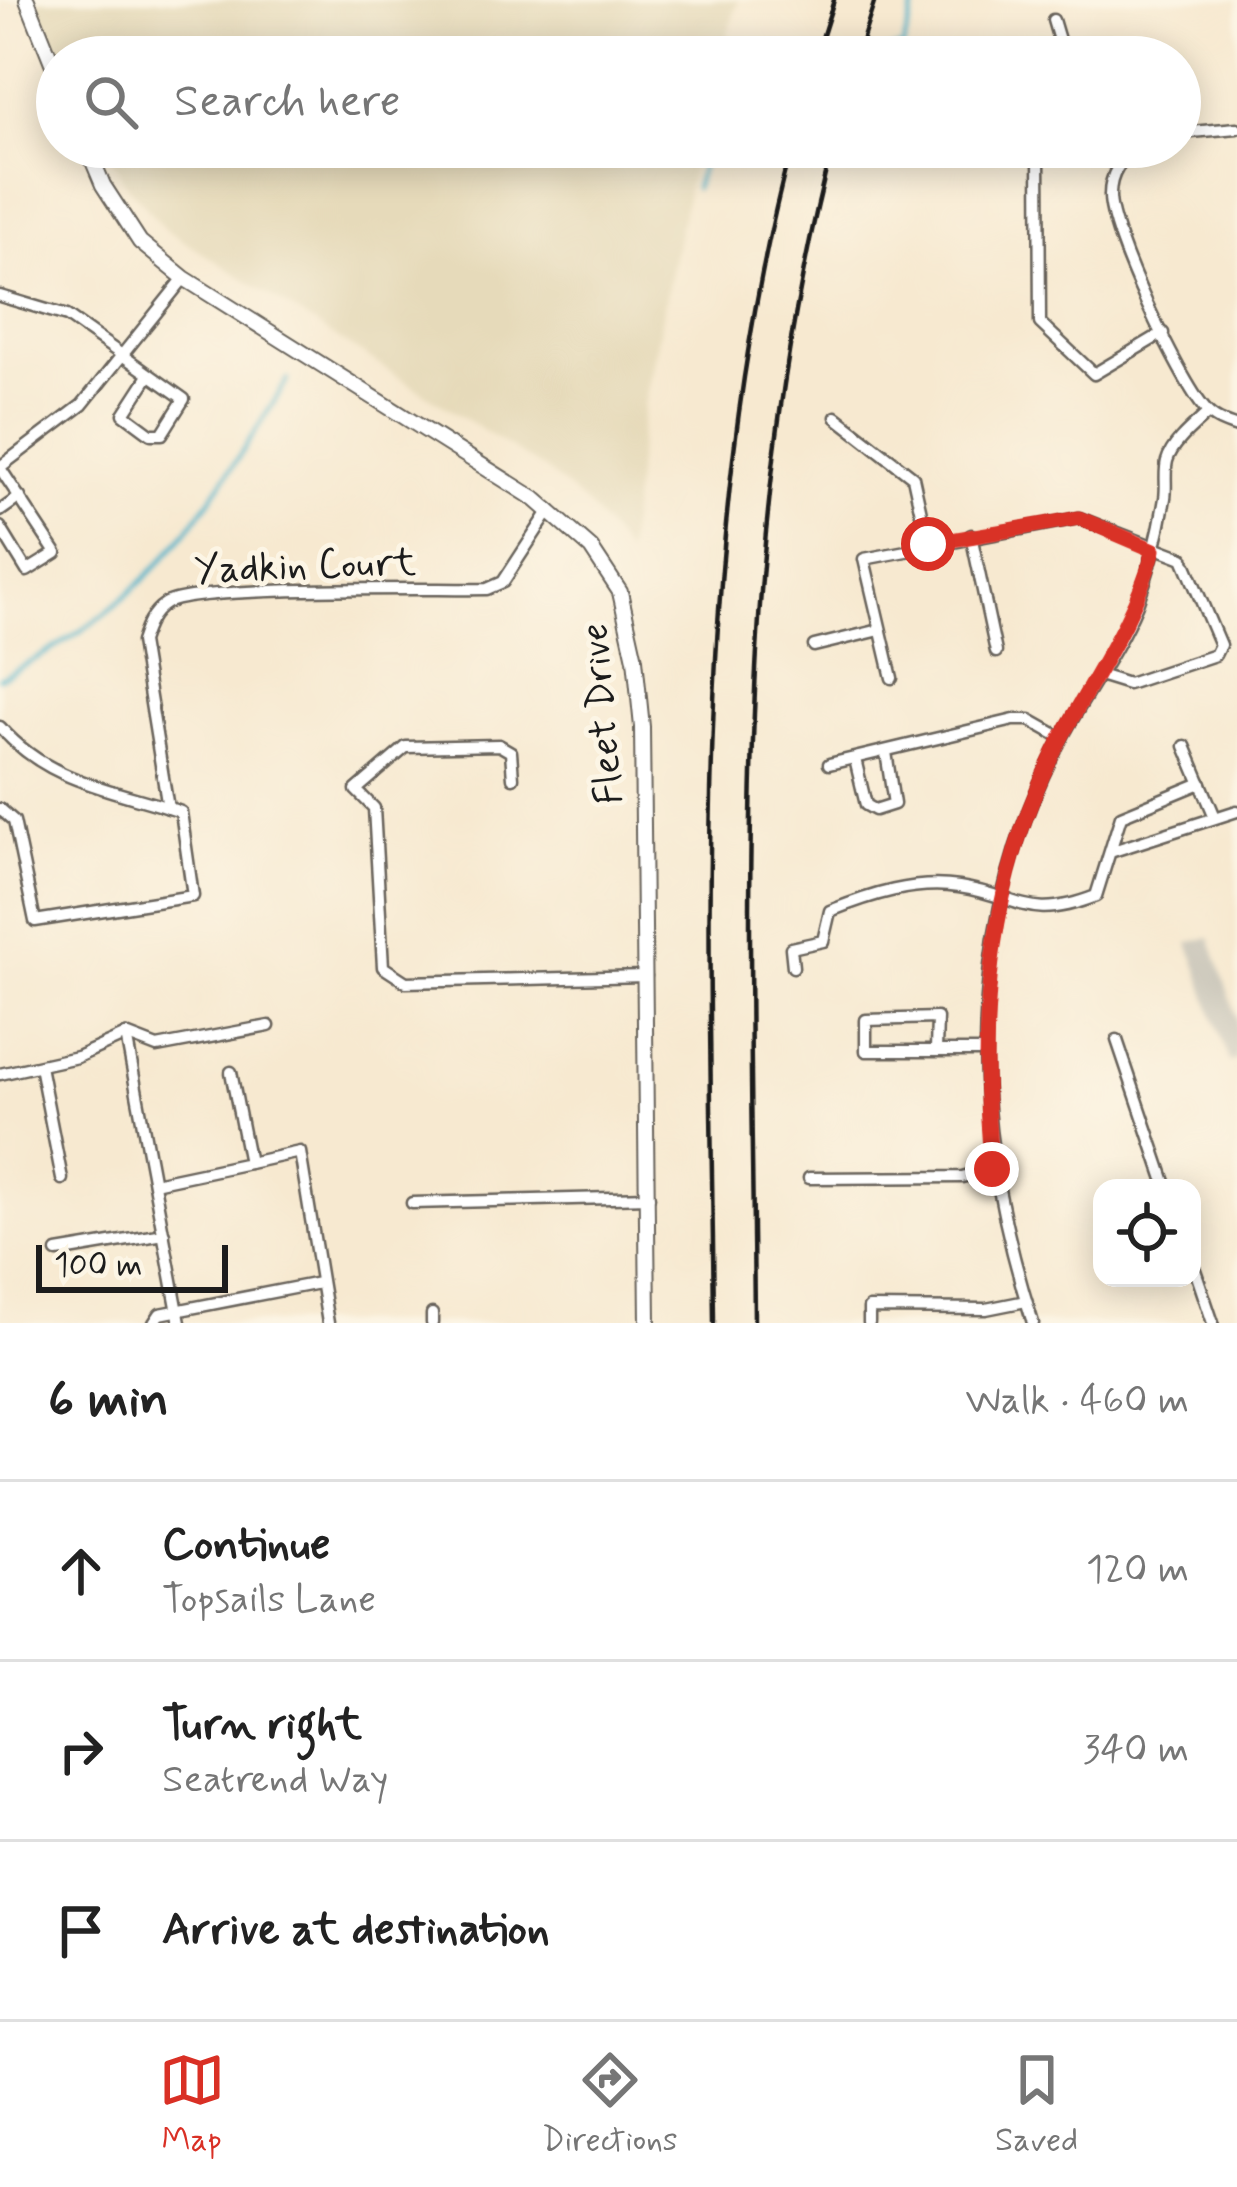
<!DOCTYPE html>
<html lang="en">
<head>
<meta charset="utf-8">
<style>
	:root { --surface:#fff; --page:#f6f6f6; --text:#222; --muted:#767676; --line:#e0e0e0; --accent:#d93025 }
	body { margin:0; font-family:Mynerve,sans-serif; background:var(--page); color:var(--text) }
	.controls { position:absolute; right:36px; bottom:36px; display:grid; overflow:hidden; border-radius:24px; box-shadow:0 6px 30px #0003 }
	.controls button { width:108px; height:108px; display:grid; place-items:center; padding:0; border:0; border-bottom:3px solid var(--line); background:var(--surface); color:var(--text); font:60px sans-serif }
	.scale { position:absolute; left:36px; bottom:30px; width:192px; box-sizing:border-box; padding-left:12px; border:6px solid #1c1c1c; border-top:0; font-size:33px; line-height:42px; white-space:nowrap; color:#1c1c1c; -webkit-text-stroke:9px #fcf5e5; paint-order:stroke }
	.stop { position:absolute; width:36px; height:36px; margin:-27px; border:9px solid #d93025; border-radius:50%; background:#fff }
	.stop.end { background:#d93025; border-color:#fff; box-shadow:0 3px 12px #0008 }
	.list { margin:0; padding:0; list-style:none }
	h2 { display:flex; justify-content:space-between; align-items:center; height:156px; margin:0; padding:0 48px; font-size:51px }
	h2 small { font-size:39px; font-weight:400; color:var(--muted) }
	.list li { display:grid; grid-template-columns:78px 1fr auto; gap:36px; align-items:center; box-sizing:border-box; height:180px; padding:0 48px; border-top:3px solid var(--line) }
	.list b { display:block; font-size:45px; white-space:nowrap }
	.list p { margin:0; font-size:39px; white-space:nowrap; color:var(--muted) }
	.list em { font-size:39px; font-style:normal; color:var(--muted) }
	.icon { flex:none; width:66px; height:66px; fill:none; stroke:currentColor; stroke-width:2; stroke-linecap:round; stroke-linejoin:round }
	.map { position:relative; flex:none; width:1237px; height:1323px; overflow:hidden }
	.search { position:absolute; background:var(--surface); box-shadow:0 6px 30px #0003; left:36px; right:36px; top:36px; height:132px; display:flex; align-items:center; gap:30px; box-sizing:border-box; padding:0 42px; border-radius:66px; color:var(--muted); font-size:45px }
	.sheet { height:696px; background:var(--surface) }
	nav { display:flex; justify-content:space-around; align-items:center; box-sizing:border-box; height:168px; border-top:3px solid var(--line); background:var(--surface); font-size:33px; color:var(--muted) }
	nav a { display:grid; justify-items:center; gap:6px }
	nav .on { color:var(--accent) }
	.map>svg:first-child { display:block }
</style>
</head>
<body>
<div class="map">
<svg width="1237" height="1323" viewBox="0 0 1237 1323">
	<rect width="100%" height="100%" fill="#fcf5e5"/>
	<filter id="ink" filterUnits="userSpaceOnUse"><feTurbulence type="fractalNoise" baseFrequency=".00833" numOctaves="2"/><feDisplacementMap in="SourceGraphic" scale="24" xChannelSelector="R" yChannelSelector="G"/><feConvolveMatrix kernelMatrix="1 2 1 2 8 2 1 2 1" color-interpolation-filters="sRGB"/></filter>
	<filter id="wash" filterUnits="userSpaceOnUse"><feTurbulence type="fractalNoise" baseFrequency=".004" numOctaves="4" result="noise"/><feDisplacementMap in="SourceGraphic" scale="48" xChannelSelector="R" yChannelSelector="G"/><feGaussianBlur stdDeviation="2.7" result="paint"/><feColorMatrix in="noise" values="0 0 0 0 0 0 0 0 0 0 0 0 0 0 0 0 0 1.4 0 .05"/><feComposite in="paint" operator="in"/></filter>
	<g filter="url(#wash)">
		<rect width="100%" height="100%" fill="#f7e9d0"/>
		<g fill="#e6daba">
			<path d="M35 0H738L721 57H59Z"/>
			<path d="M106 147H696L644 406 626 553 589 507 547 471 165 229 124 182Z"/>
		</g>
		<path fill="#c8c4b8" d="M1210 937 1237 1018V1060L1229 1062 1189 943Z"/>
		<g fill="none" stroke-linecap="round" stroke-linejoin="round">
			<g stroke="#4cb4cb" stroke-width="4.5">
				<path d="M885 52 903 47 916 0"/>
				<path d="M695 188 707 147"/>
				<path d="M0 678C158 599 196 523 288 380"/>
			</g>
		</g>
	</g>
	<g filter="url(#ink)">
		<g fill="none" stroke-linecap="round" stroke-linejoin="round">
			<defs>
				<g id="street">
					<path d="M1053 20 1064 57"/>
					<path d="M1180 133 1237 128"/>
					<path d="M1136 147C1121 161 1110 173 1110 195 1109 232 1179 379 1205 409 1213 419 1225 423 1237 427"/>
					<path d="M987 151 1072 149 1117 164"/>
					<path d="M1039 152 1040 323 1094 374 1163 333"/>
					<path d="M0 296 67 316 184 399 162 434H151L124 414 148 377"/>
					<path d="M836 417 913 477 928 545"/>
					<path d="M0 467 82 405 184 278"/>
					<path d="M0 468 56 553 27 571 0 527"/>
					<path d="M0 511 20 497"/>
					<path d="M971 535 996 652"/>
					<path d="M814 646 880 630"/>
					<path d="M892 678 864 559 1079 518 1183 558 1220 645 1215 655 1128 684 1099 675"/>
					<path d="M0 727C50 784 114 789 181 812L193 896 35 921 14 821 0 809"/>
					<path d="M1185 746 1215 817"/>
					<path d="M855 759 866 805 875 810 894 804 886 752"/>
					<path d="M829 764 1014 720H1030L1062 738"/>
					<path d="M513 778 511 752 499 745 406 747 356 790 374 808 383 967 406 982 646 976"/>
					<path d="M168 808 141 642C146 627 151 613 165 604 193 585 436 590 487 589L503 582 550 510"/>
					<path d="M1113 851 1237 811"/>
					<path d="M793 967 791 948 823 941 830 911C870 895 915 880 959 887 1021 896 1026 923 1096 896L1121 816 1201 783"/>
					<path d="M126 1035 180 1323"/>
					<path d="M126 1035 157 1047 269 1026"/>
					<path d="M1117 1040 1167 1188"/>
					<path d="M936 1050 937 1018 866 1020V1051H983"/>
					<path d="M40 1066 62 1179"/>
					<path d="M0 1074 77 1057 126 1035"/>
					<path d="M249 1163 300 1152 328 1323"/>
					<path d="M809 1178 962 1177 992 1169"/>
					<path d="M154 1183 249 1163 231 1072"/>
					<path d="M412 1203 649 1197"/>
					<path d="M57 1252 164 1234"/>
					<path d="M1192 1261 1213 1323"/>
					<path d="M432 1314V1323"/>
					<path d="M154 1323 160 1314 319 1283"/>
					<path d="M869 1323V1308L986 1309 1026 1301"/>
					<path d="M1033 1323C971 1129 961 942 1053 755 1078 703 1115 657 1137 604 1150 570 1159 534 1165 498 1167 486 1164 473 1167 461 1172 443 1194 426 1208 413"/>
				</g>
				<g id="secondary">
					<path d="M27 0 57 75"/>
					<path d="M87 147 103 185 140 242 184 278 535 499 591 548 620 592 635 659 642 727 648 1323"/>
				</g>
			</defs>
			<use href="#street" stroke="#69645b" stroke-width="15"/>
			<use href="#secondary" stroke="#69645b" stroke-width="18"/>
			<use href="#street" stroke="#fff" stroke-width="10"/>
			<use href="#secondary" stroke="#fff" stroke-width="14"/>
			<g stroke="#1c1c1c" stroke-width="4.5">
				<path d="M816 57 834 0"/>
				<path d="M857 57 875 0"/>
				<path d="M714 1323C710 928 689 533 791 147"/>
				<path d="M754 1323C751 920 729 542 832 147"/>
			</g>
		</g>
	</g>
	<g fill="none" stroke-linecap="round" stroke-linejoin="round" filter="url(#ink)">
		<path stroke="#d93025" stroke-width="15" d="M928 544 1079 518 1154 550C1132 627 1087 685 1052 756 988 887 977 1026 992 1169"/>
	</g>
	<g text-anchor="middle" stroke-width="10" stroke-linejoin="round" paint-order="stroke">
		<g font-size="39" fill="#1c1c1c" stroke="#fcf5e5">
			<text transform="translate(305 564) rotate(-2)" y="14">Yadkin Court</text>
			<text transform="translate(600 714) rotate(-95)" y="14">Fleet Drive</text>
		</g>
	</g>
</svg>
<div class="controls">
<button><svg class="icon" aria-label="locate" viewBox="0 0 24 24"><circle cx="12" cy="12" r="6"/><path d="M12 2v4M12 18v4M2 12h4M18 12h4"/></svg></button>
</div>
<div class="scale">100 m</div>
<div class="stop" style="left:928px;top:544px"></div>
<div class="stop end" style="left:992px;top:1169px"></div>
<div class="search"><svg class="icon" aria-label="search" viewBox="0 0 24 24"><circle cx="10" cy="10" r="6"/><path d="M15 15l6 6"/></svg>Search here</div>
</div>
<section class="sheet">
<h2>6 min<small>Walk · 460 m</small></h2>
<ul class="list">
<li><svg class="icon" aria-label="ahead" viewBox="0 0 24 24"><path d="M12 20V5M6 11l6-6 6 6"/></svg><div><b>Continue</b><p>Topsails Lane</p></div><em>120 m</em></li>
<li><svg class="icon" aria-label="right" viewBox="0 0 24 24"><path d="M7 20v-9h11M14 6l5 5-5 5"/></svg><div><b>Turn right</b><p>Seatrend Way</p></div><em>340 m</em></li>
<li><svg class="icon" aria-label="arrive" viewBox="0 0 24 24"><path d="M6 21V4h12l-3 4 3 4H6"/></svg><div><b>Arrive at destination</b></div></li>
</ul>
</section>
<nav>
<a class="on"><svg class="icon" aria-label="map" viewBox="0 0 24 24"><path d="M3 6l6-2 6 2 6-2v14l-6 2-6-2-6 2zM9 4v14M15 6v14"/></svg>Map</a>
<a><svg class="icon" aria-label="directions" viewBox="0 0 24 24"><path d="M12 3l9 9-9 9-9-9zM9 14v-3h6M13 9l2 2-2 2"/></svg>Directions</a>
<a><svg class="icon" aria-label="saved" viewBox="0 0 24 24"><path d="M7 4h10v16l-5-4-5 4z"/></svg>Saved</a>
</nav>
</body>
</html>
